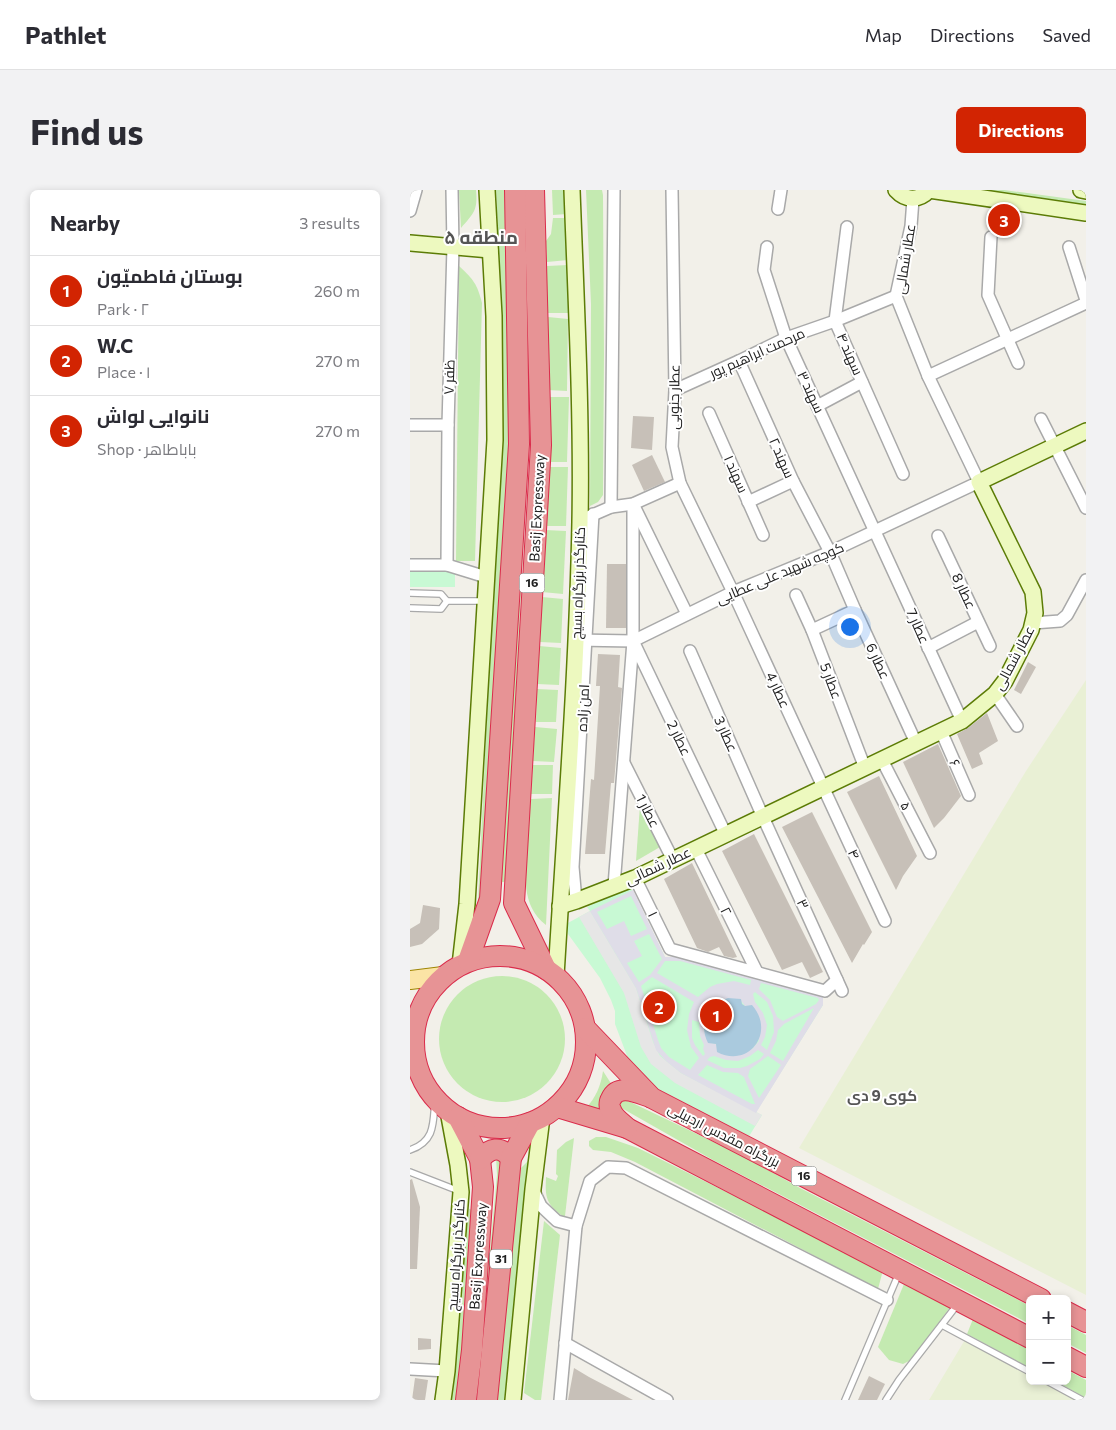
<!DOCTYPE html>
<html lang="en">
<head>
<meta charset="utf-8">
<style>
	:root { --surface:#fff; --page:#f2f2f3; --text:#2b2b33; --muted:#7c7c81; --line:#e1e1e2; --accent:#d22402 }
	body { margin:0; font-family:Commissioner,Cairo,sans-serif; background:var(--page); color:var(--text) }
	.controls { position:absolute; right:15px; bottom:15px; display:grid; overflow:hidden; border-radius:8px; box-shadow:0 2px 8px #0003 }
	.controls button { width:45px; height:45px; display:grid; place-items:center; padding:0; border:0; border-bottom:1px solid var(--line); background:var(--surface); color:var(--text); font:25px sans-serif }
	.you { position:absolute; left:439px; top:436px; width:18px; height:18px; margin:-12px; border:4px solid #fff; border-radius:50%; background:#1a73e8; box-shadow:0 0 0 8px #1a73e833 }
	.badge { display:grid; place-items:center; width:32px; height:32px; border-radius:50%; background:var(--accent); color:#fff; font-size:16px; font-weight:700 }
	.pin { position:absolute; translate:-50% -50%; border:2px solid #fff; box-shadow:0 1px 5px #0006 }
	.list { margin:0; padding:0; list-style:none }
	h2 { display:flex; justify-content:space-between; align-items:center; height:65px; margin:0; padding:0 20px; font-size:21px }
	h2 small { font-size:16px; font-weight:400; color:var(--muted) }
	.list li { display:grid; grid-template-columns:32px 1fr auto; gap:15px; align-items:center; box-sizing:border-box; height:70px; padding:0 20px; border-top:1px solid var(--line) }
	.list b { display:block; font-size:19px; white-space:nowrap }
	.list p { margin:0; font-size:16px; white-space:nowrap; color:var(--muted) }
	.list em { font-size:16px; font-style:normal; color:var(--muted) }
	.map { position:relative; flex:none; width:676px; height:1210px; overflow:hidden; border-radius:8px }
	header { display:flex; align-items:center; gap:30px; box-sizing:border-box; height:70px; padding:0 25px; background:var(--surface); border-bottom:1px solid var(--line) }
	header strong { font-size:24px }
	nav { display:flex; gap:28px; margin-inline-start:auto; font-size:18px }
	.intro { display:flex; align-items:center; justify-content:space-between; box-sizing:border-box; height:120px; padding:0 30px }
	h1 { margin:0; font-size:35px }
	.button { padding:12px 22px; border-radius:8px; background:var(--accent); color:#fff; font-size:18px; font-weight:700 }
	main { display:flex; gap:30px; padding:0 30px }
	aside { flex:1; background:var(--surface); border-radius:8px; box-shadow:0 2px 8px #0003 }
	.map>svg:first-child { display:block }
</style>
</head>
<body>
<header>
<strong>Pathlet</strong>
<nav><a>Map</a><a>Directions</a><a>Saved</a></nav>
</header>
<div class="intro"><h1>Find us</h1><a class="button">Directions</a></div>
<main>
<aside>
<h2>Nearby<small>3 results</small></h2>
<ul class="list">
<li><span class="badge">1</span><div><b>بوستان فاطمیّون</b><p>Park · ۲</p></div><em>260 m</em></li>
<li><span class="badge">2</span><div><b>W.C</b><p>Place · ۱</p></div><em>270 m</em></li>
<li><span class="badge">3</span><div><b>نانوایی لواش</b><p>Shop · باباطاهر</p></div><em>270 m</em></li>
</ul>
</aside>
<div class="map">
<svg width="676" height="1210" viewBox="0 0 676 1210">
	<rect width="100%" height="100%" fill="#f2f0e9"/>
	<g fill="#e9f0d5">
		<path d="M676 490V1105L389 958 616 581Z"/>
		<path d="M556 1148 620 1184V1191H633L667 1210H519Z"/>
	</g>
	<g fill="#c4eab1">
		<path d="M49 0H66C68 20 64 23 51 38Z"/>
		<path d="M86 0H95L99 255 80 684 67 732 90 255 89 68Z"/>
		<path d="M142 0H156L157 24 143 25Z"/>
		<path d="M176 0H192L193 5 194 164 193 305 188 312 180 316 181 114Z"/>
		<path d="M542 0H594L676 11V17Z"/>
		<path d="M143 28H158V70L137 72 136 51 141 44Z"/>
		<path d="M117 71V286L96 689 94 692H92L91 689 112 136Z"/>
		<path d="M158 75V123H137V76Z"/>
		<path d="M49 76C64 90 67 94 72 113L65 371H46Z"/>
		<path d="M138 127 158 129 157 201 137 200Z"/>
		<path d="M137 207H159L157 272H136Z"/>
		<path d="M137 277H158L156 336H135Z"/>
		<path d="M135 340 156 341 153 404 132 402Z"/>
		<path d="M132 407 153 409 151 453 130 452Z"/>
		<path d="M129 456 151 458 149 495 127 494Z"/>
		<path d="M127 499 148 500 146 532H126Z"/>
		<path d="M125 537 147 539 144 572 123 571Z"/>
		<path d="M123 575H143L142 604H121Z"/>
		<path d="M142 608 136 735C111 716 115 684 117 656 118 640 119 624 121 609Z"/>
		<path d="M230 615 250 657 226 671Z"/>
		<circle cx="92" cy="849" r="63"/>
		<path d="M193 881 202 895 192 919H175C186 908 191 895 193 881Z"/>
		<path d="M212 908 331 965 390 998 620 1116V1134L303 970 208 916Z"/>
		<path d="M186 947H196L228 958 473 1080 468 1099 225 972 201 962 183 960 179 956V951Z"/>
		<path d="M164 948 155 1026 154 1027C136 1014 135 1008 136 987L146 991 148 986 146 984 147 960 156 952Z"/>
		<path d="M86 966 91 967V986L70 1210H66L87 985Z"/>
		<path d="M119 970 99 1210H87L108 984 110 979Z"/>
		<path d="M59 1019 66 1020 47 1210H41Z"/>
		<path d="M134 1031 150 1045 131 1210H125L114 1203Z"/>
		<path d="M494 1094 541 1116 501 1170 493 1174 479 1170 468 1157Z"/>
		<path d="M563 1129 620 1160V1178L557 1144Z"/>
		<path d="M657 1135 676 1145V1163L657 1153Z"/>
		<path d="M657 1180 676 1190V1208L645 1191H657Z"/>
	</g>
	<g fill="#c8f9d4">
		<rect x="0" y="381" width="45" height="16"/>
		<path d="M220 696 255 767H271L413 808V815L346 922 352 925 338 948 242 899 219 871 205 834V821L201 810 190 788 158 744 156 734 180 721 177 717Z"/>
	</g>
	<path fill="#e6e6e6" d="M180 721 226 798 243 852 250 866 271 883 352 925 345 936 265 893 241 874 231 857 214 803 169 727Z"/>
	<path fill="#dfdde8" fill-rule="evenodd" d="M223 700 255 767H271L412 806 413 808V815L346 923 271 883 256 871 246 860 226 798 180 721ZM221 706 237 739 221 746 214 731 197 739 187 722ZM239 744 252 769 240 785 229 792 217 773 232 766 224 751ZM255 771H270L341 790 340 795 324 791 307 794 300 797 288 807 247 783ZM242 787 284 812 279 824 277 840 281 857 289 868 280 880 259 867 251 858 248 850 231 796ZM351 793 408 808 409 810 406 814 373 831 367 827 360 810 349 799ZM345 802 357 812 363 826 364 842 357 860 351 855 355 847 357 835 353 823 345 812 343 804ZM331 811 335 816 339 817 349 851 342 859 308 860 306 854 298 852 295 844 294 834 297 823ZM404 818 373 871 360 863 366 851 368 840 374 834ZM282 830 289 832 290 846 294 855 293 859 295 864 293 866 285 855 282 848ZM348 860 354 864 350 869 337 876 330 878H314L297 870 300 867 304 866 316 870 328 871 340 866ZM358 866 371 875 349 908 338 886 340 879ZM297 875 313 882 328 883 334 887 345 914H342L288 885Z"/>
	<path fill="#aacade" d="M318 808 331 809 332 814 335 816 342 815C366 842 339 879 307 862L306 854 298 853C288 834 298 814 318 808Z"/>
	<g fill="#c7c0b8">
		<path d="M223 226 244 227 242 260 221 258Z"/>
		<path d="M242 265 255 292 234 301 222 275Z"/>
		<path d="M197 374H216V438H196Z"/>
		<path d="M188 464 210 465 208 497 212 498 204 593H201L195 664H175L181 589 184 590 190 496H186Z"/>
		<path d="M618 472 626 477 611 504 604 500Z"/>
		<path d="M577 523 588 551 569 563 573 574 562 579 547 544 558 538Z"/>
		<path d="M528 554 551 606 534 628 524 638 493 572Z"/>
		<path d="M469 586 507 666 493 686 486 700 437 602Z"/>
		<path d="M402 622 462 742 454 755 453 754 442 773 372 637Z"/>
		<path d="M344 644 413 782 400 788 392 772 372 780 312 661Z"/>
		<path d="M282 673 327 767 323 768 314 766 309 757 298 762 287 758 254 689Z"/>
		<path d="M13 715 30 718 29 739 12 754 0 757V739L10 733Z"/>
		<path d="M253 799 262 830 245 835 237 804Z"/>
		<path d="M2 989 10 1017 7 1079H0V990Z"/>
		<path d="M8 1148 21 1149V1159L8 1160Z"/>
		<path d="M164 1178 179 1187 223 1210H158Z"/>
		<path d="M459 1186 475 1194 467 1210H448Z"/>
		<path d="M5 1188 18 1190 15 1210H2Z"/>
	</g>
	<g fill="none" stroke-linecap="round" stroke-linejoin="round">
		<defs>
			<g id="lane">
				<path d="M0 403 31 404 37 411H75"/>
				<path d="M0 418 31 419 37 411"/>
				<path d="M0 960C26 951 23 932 25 909"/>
				<path d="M0 982 49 1001"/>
				<path d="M532 1135 620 1182"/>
				<path d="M637 1191 672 1210"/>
				<path d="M435 1210 489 1083"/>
				<path d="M476 1210 489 1190 547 1115"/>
			</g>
			<g id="street">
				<path d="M262 0 265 200 262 257 270 293 323 402 475 731"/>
				<path d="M368 19 371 0"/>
				<path d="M0 21 6 0"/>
				<path d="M437 37 425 131 493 284"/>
				<path d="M581 47 578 105 608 173"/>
				<path d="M357 57 354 80 376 148 552 531"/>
				<path d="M659 57 676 110"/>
				<path d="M329 171 383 291 420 362 445 420 506 553"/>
				<path d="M518 186 676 113"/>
				<path d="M265 200 329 171 376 148 425 131 486 106"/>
				<path d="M407 216 452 192"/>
				<path d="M299 223 353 345"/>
				<path d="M631 229 676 318"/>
				<path d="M0 235H38"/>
				<path d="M338 312 383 291"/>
				<path d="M201 317 204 0"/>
				<path d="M225 318 277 424"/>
				<path d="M178 327 201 317 223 314 270 293"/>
				<path d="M528 346 580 456"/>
				<path d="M0 375H37L76 387"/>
				<path d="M37 375 38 235 43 57 42 0"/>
				<path d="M386 405 402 440 455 578"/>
				<path d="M623 433 650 431 657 425 676 390"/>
				<path d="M402 440 445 420"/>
				<path d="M166 450 223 451 323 402 420 362 569 292 518 186 486 106 501 36 503 9"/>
				<path d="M224 453 316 645"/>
				<path d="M518 458 568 432"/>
				<path d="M280 461 353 627 432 801"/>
				<path d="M585 504 607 536"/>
				<path d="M531 541 559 605"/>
				<path d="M472 570 520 663"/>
				<path d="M214 573 263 670"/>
				<path d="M286 659 347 782"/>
				<path d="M225 688 260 759 415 801 427 790"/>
				<path d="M204 696 223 451V314"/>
				<path d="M166 711 163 677 183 324"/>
				<path d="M123 999 131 1016 147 1031 166 1036"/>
				<path d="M155 1153 257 1210"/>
				<path d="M0 1179 37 1181"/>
				<path d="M150 1210 166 1036 180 991 198 977 216 978 477 1110"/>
			</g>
			<g id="secondary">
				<path d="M486 0C496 11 509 11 519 0L676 23"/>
				<path d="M671 0 676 1"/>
				<path d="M0 53 80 60"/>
				<path d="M150 716 166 711 225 688 552 531 585 504 595 491 621 440 625 423 623 402 569 292 676 241"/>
				<path d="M50 775 57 714 85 250 84 126 77 0"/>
				<path d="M146 786C155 635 167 484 170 332 172 222 166 110 162 0"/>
				<path d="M33 1210 37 1181 51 1002 48 975 38 921"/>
				<path d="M103 1210 123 999 132 927"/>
			</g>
			<g id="primary">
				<path d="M0 790 33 786"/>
				<path d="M0 869 7 876"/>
			</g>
			<g id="highway">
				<path d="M124 0 131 255 104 713 136 779"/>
				<circle cx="90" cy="852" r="86"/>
				<path d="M58 771 80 709 109 254 105 0"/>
				<path d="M175 838 242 908 631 1109"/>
				<path d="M147 917 217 938 620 1148"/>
				<path d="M48 927 70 969 73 997 62 1160 56 1210"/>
				<path d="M217 938C212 933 203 927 201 920 199 917 199 912 201 909 208 893 228 903 240 907"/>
				<path d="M70 969C80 958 90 955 101 968"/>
				<path d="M657 1122 676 1132"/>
				<path d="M657 1167 676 1177"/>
				<path d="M77 1210 101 968 120 933"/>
			</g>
		</defs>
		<use href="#lane" stroke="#a9a9a9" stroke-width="8"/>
		<use href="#street" stroke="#a9a9a9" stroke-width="14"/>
		<use href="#secondary" stroke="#5c7c06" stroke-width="18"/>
		<use href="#primary" stroke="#9e8402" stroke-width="20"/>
		<use href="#highway" stroke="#da2c4b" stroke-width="22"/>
		<use href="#lane" stroke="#fff" stroke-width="5.5"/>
		<use href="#street" stroke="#fff" stroke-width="11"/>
		<use href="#secondary" stroke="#edf9bf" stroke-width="15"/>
		<use href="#primary" stroke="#fbe4a5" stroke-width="18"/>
		<use href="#highway" stroke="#e79395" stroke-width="20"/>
	</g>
	<g text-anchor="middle" stroke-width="4" stroke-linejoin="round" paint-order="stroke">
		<g fill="#fff" stroke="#646464" stroke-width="1">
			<rect x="109.5" y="383.5" width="25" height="19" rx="4"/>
			<rect x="381.5" y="976.5" width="25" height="19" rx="4"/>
			<rect x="80" y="1059.5" width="22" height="19" rx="4"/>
		</g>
		<g font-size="12" font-weight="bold" fill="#222">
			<text x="122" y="397">16</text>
			<text x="394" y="990">16</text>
			<text x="91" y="1073">31</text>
		</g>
		<g font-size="14" fill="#222" stroke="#fff">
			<text transform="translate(495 69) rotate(-81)" y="5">عطار شمالی</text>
			<text transform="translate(347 163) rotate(-24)" y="5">مرحمت ابراهیم پور</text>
			<text transform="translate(440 164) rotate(66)" y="5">سهند ۴</text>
			<text transform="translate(39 187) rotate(-88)" y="5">ظفر ۷</text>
			<text transform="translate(401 202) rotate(65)" y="5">سهند ۳</text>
			<text transform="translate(264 207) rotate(-89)" y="5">عطار جنوبی</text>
			<text transform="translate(372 268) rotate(66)" y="5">سهند ۲</text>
			<text transform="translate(326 284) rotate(66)" y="5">سهند ۱</text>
			<text transform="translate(127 318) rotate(-87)" y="5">Basij Expressway</text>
			<text transform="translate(370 383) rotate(-23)" y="5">کوچه شهید علی عطایی</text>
			<text transform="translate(168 393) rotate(-88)" y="5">کنارگذر بزرگراه بسیج</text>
			<text transform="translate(554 401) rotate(65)" y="5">عطار 8</text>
			<text transform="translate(508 436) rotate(66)" y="5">عطار 7</text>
			<text transform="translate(604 468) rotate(-62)" y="5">عطار شمالی</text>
			<text transform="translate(468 471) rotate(65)" y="5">عطار 6</text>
			<text transform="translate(421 491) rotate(69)" y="5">عطار 5</text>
			<text transform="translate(368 500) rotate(65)" y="5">عطار 4</text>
			<text transform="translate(173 518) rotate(-87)" y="5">امن زاده</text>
			<text transform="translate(316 544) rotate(66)" y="5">عطار 3</text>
			<text transform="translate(269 548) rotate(64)" y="5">عطار 2</text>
			<text transform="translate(545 573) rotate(66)" y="5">۶</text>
			<text transform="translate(496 616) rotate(63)" y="5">۵</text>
			<text transform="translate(238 621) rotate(63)" y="5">عطار 1</text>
			<text transform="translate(444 664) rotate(65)" y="5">۴</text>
			<text transform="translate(248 676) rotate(-25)" y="5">عطار شمالی</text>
			<text transform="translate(393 714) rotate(65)" y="5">۳</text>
			<text transform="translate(316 721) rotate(64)" y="5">۲</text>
			<text transform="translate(243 724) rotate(64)" y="5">۱</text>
			<text transform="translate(314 945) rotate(27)" y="5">بزرگراه مقدس اردبیلی</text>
			<text transform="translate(46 1065) rotate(-86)" y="5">کنارگذر بزرگراه بسیج</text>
			<text transform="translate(68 1066) rotate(-86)" y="5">Basij Expressway</text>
		</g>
		<g font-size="15" font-weight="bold" fill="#555" stroke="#fff">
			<text x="472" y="911">کوی 9 دی</text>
		</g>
		<g font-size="19" font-weight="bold" fill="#555" stroke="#fff">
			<text x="71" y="54">منطقه ۵</text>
		</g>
	</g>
</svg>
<div class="controls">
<button>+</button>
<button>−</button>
</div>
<div class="you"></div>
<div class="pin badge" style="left:306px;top:825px">1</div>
<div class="pin badge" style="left:249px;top:817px">2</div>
<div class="pin badge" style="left:594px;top:30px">3</div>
</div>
</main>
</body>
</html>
